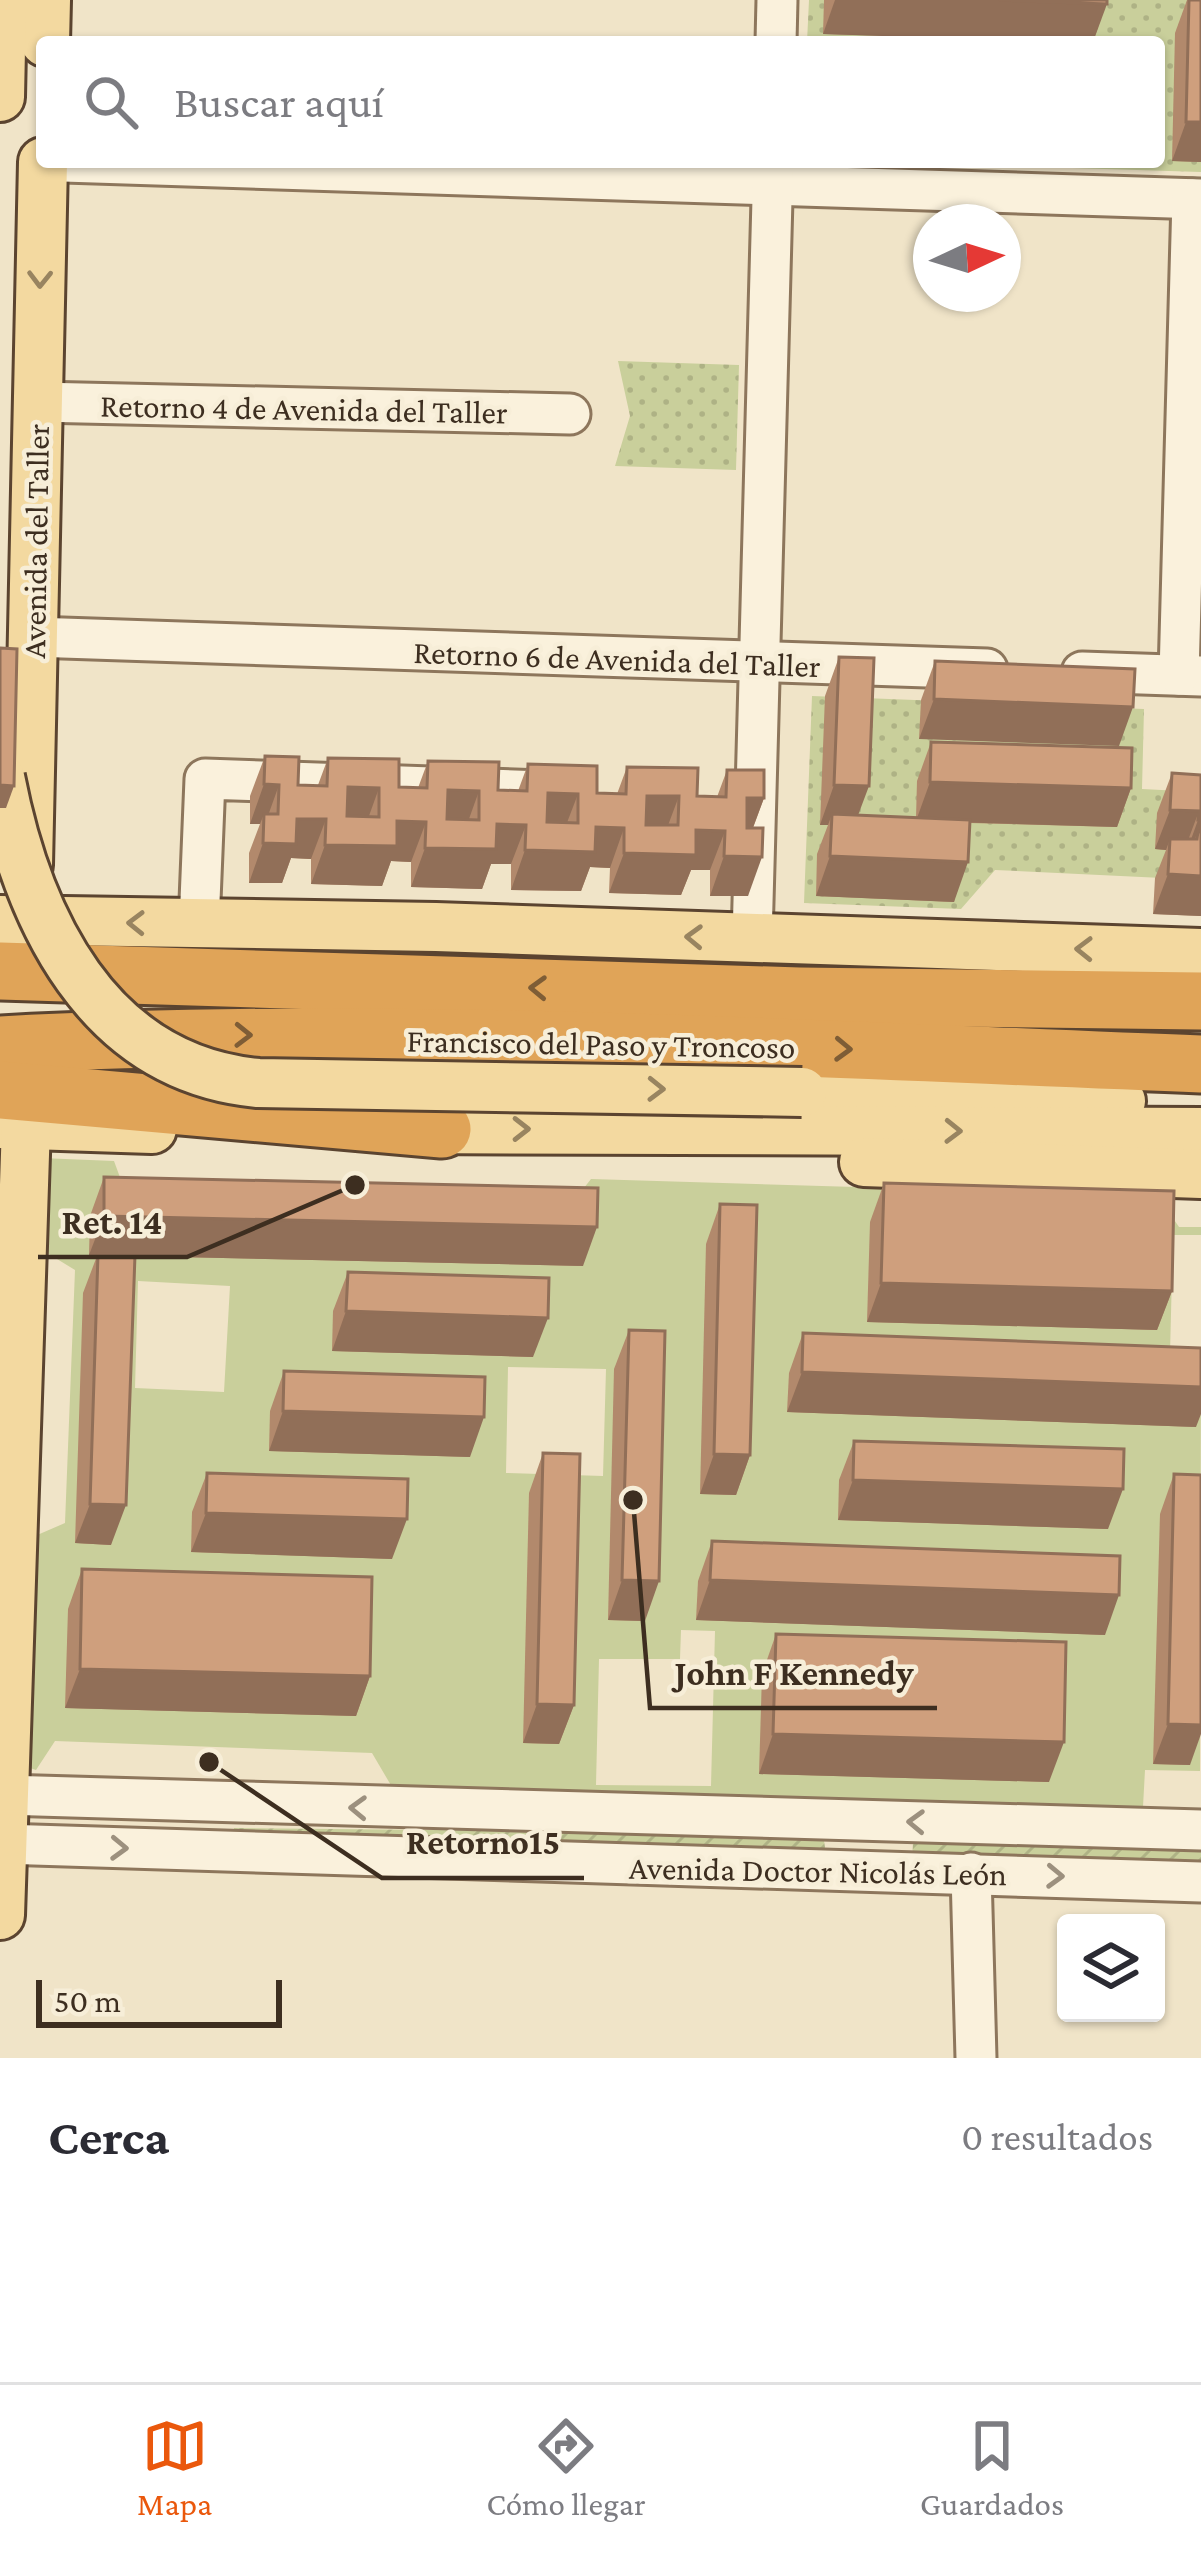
<!DOCTYPE html>
<html lang="es">
<head>
<meta charset="utf-8">
<style>
	:root { --surface:#fff; --page:#f2f2f3; --text:#2b2b33; --muted:#7c7c81; --line:#e1e1e2; --accent:#ea580c }
	body { margin:0; font-family:"Crimson Pro",serif; background:var(--page); color:var(--text) }
	.controls { position:absolute; right:36px; bottom:36px; display:grid; overflow:hidden; border-radius:12px; box-shadow:0 3px 9px #0004 }
	.controls button { width:108px; height:108px; display:grid; place-items:center; padding:0; border:0; border-bottom:3px solid var(--line); background:var(--surface); color:var(--text); font:60px sans-serif }
	.compass { position:absolute; left:913px; top:204px; width:108px; height:108px; border-radius:50%; background:var(--surface); box-shadow:0 3px 9px #0004; rotate:86deg }
	.scale { position:absolute; left:36px; bottom:30px; width:246px; box-sizing:border-box; padding-left:12px; border:6px solid #3d2e20; border-top:0; font-size:33px; line-height:42px; white-space:nowrap; color:#3d2e20; -webkit-text-stroke:9px #f7eed8; paint-order:stroke }
	.list { margin:0; padding:0; list-style:none }
	h2 { display:flex; justify-content:space-between; align-items:center; height:156px; margin:0; padding:0 48px; font-size:51px }
	h2 small { font-size:39px; font-weight:400; color:var(--muted) }
	.icon { flex:none; width:66px; height:66px; fill:none; stroke:currentColor; stroke-width:2; stroke-linecap:round; stroke-linejoin:round }
	.map { position:relative; flex:none; width:1201px; height:2058px; overflow:hidden }
	.search { position:absolute; background:var(--surface); box-shadow:0 3px 9px #0004; left:36px; right:36px; top:36px; height:132px; display:flex; align-items:center; gap:30px; box-sizing:border-box; padding:0 42px; border-radius:12px; color:var(--muted); font-size:45px }
	.sheet { height:324px; background:var(--surface) }
	nav { display:flex; justify-content:space-around; align-items:center; box-sizing:border-box; height:168px; border-top:3px solid var(--line); background:var(--surface); font-size:33px; color:var(--muted) }
	nav a { display:grid; justify-items:center; gap:6px }
	nav .on { color:var(--accent) }
	.map>svg:first-child { display:block }
</style>
</head>
<body>
<div class="map">
<svg width="1201" height="2058" viewBox="0 0 1201 2058">
	<defs>
		<pattern id="grass-dots" width="8" height="8" patternUnits="userSpaceOnUse" patternTransform="scale(3)"><rect width="8" height="8" fill="#c9cf9b"/><path d="M2 2h.1M6 6h.1" fill="none" stroke="#aeb285" stroke-width="1.8" stroke-linecap="round"/></pattern>
		<pattern id="garden-furrows" width="10" height="10" patternUnits="userSpaceOnUse" patternTransform="scale(3)"><rect width="10" height="10" fill="#c9cf9b"/><path d="M-1 1l2-2M0 10L10 0M9 11l2-2" fill="none" stroke="#aeb285"/></pattern>
	</defs>
	<rect width="100%" height="100%" fill="#f0e4c8"/>
	<g fill="url(#grass-dots)">
		<path d="M809 0H1201V172L882 162H1159V42H807Z"/>
		<path d="M618 361 739 365 736 470 615 466 630 416Z"/>
		<path d="M812 696 1144 709 1142 789 1201 792 1183 879 995 870 961 909 804 903Z"/>
	</g>
	<path fill="#c9cf9b" fill-rule="evenodd" d="M41 1158 114 1161 125 1191 569 1207 591 1179 1158 1196 1179 1227H1201V1235H1173L1170 1353 1201 1354 1200 1771 1145 1770 1143 1807 1201 1809V1821L392 1787 372 1753 55 1741 36 1770 24 1766 28 1539 65 1523 75 1270 39 1248ZM138 1281 230 1286 224 1392 135 1388ZM508 1367 606 1369 603 1476 506 1473ZM681 1630 715 1631 711 1786 596 1785 599 1659H680Z"/>
	<g fill="url(#garden-furrows)">
		<path d="M234 1828 823 1834 826 1854 234 1849Z"/>
		<path d="M913 1842 1201 1851V1876L912 1865Z"/>
	</g>
	<g fill="none" stroke-linecap="round" stroke-linejoin="round">
		<defs>
			<g id="minor">
				<path d="M776 42 777 0"/>
				<path d="M64 162 1201 199"/>
				<path d="M38 402 570 414"/>
				<path d="M33 637 987 669"/>
				<path d="M1082 672 1201 676"/>
				<path d="M1179 675 1192 199"/>
				<path d="M199 925 205 779 570 792"/>
				<path d="M752 939 773 162"/>
				<path d="M4 1795 1201 1830"/>
				<path d="M2 1844 1201 1882"/>
				<path d="M971 1873 976 2058"/>
			</g>
			<g id="major">
				<path d="M45 42 46 0"/>
				<path d="M0 97 2 0"/>
				<path d="M28 865 43 162"/>
				<path d="M0 920 436 927 1201 953"/>
				<path d="M802 1092 1121 1101"/>
				<path d="M0 1124 152 1129"/>
				<path d="M408 1129 1201 1132"/>
				<path d="M864 1162 1201 1174"/>
				<path d="M0 1915 26 1124"/>
			</g>
			<g id="highway">
				<path d="M0 971 799 996 1201 1001"/>
				<path d="M0 1045C400 1024 801 1049 1201 1064"/>
				<path d="M0 1090 442 1129"/>
			</g>
		</defs>
		<use href="#minor" stroke="#8d765c" stroke-width="45"/>
		<use href="#major" stroke="#5b4430" stroke-width="54"/>
		<use href="#highway" stroke="#5b4430" stroke-width="63"/>
		<use href="#minor" stroke="#faf1dc" stroke-width="39"/>
		<use href="#major" stroke="#f3d9a0" stroke-width="48"/>
		<use href="#highway" stroke="#e0a458" stroke-width="57"/>
		<defs>
			<path id="major-bridge" d="M0 777C27 917 96 1068 258 1083L802 1092"/>
		</defs>
		<use href="#major-bridge" stroke="#5b4430" stroke-width="54" stroke-linecap="butt"/>
		<use href="#major-bridge" stroke="#f3d9a0" stroke-width="48"/>
	</g>
	<g fill="#b2896c">
		<path d="M824 0H1107L1093 42 823 34Z"/>
		<path d="M1187 0H1201V162L1172 161 1175 33Z"/>
		<path d="M839 657 858 816 916 818 917 781 931 742 1131 788 1117 827 970 823 954 902 816 896 817 854 828 825H820L825 696Z"/>
		<path d="M935 661 1135 669 919 739 921 700Z"/>
		<path d="M265 756 298 785H318L328 758 399 787 418 788 428 761 498 790 518 791 528 764 597 793 617 794 627 767 697 796 717 797 727 770 764 798 753 828 748 896H710V870H691L681 895 609 893 610 868 590 867 581 891 511 890V864H491L482 889 411 887V862L391 861 382 886 311 884V859L291 858 282 883H249V853L260 824H250V796Z"/>
		<path d="M1172 773 1201 775V916L1153 914 1155 878 1166 850 1155 849 1157 813Z"/>
		<path d="M104 1177 583 1266 135 1256 111 1545 75 1543 83 1293 97 1256 89 1255 90 1216Z"/>
		<path d="M884 1183 1172 1291 1157 1330 867 1322 870 1222Z"/>
		<path d="M720 1204 750 1455 736 1495 700 1494 706 1244Z"/>
		<path d="M348 1272 533 1357 332 1351 333 1311Z"/>
		<path d="M629 1330 645 1621 608 1620 614 1369Z"/>
		<path d="M803 1333 1196 1427 787 1412 789 1373Z"/>
		<path d="M284 1371 470 1457 269 1451 270 1411Z"/>
		<path d="M854 1441 1108 1529 838 1520 839 1480Z"/>
		<path d="M543 1453 574 1705 559 1744 523 1743 529 1493Z"/>
		<path d="M207 1473 392 1559 191 1552 192 1512Z"/>
		<path d="M1174 1474 1190 1765 1153 1764 1160 1514Z"/>
		<path d="M712 1541 1105 1635 696 1620 698 1581Z"/>
		<path d="M82 1569 370 1676 356 1716 65 1708 68 1609Z"/>
		<path d="M776 1634 1049 1782 759 1774 762 1674Z"/>
	</g>
	<g fill="#916f58">
		<path d="M835 0H999L1107 4 1093 42H1059L823 34Z"/>
		<path d="M1186 122H1201V162L1172 161Z"/>
		<path d="M934 699 1133 707 1119 746 919 739Z"/>
		<path d="M930 782 1131 788 1117 827 916 821Z"/>
		<path d="M264 784 279 785 265 824 264 814 260 824H250Z"/>
		<path d="M0 785 14 786 6 808H0Z"/>
		<path d="M834 785 869 786 854 826 832 814 828 825H820Z"/>
		<path d="M348 787 379 788 365 827 334 826Z"/>
		<path d="M448 790 479 791 465 830 434 829Z"/>
		<path d="M548 793 578 794 563 833 533 832Z"/>
		<path d="M647 796H679L664 836 632 835Z"/>
		<path d="M747 798H764L749 838H733Z"/>
		<path d="M1170 810 1199 811 1184 851 1170 839 1166 850 1155 849Z"/>
		<path d="M297 819H326L311 859 291 858 282 883H249L263 843Z"/>
		<path d="M1198 820H1201V860L1197 839 1198 831 1187 859H1184Z"/>
		<path d="M397 821 426 822 411 862 391 861 382 886 311 884 325 845Z"/>
		<path d="M497 824 526 825 511 864H491L482 889 411 887 425 848Z"/>
		<path d="M596 827 624 828 610 868 590 867 581 891 511 890 525 850Z"/>
		<path d="M696 830 725 831 710 870H691L681 895 609 893 624 853Z"/>
		<path d="M724 856 762 857 748 896H710Z"/>
		<path d="M830 856 968 862 954 902 816 896Z"/>
		<path d="M1168 874 1201 876V916L1153 914Z"/>
		<path d="M104 1216 597 1227 583 1266 89 1255Z"/>
		<path d="M881 1283 1172 1291 1157 1330 867 1322Z"/>
		<path d="M346 1311 548 1318 533 1357 332 1351Z"/>
		<path d="M802 1372 1201 1387V1414L1196 1427 787 1412Z"/>
		<path d="M283 1411 484 1417 470 1457 269 1451Z"/>
		<path d="M714 1454 750 1455 736 1495 700 1494Z"/>
		<path d="M853 1480 1123 1489 1108 1529 838 1520Z"/>
		<path d="M90 1504 126 1505 111 1545 75 1543Z"/>
		<path d="M206 1513 407 1519 392 1559 191 1552Z"/>
		<path d="M622 1580 659 1581 645 1621 608 1620Z"/>
		<path d="M710 1580 1119 1595 1105 1635 696 1620Z"/>
		<path d="M80 1669 370 1676 356 1716 65 1708Z"/>
		<path d="M537 1704 574 1705 559 1744 523 1743Z"/>
		<path d="M1168 1724 1201 1725V1734L1190 1765 1153 1764Z"/>
		<path d="M773 1734 1064 1742 1049 1782 759 1774Z"/>
	</g>
	<g fill="#cf9f7d" stroke="#916f58" stroke-width="3" fill-rule="evenodd">
		<path d="M999 0H1107V4Z"/>
		<path d="M1189 0H1201V122H1186Z"/>
		<path d="M0 648 17 649 14 786 0 785Z"/>
		<path d="M839 657 874 658 869 786 834 785Z"/>
		<path d="M935 661 1135 669 1133 707 934 699Z"/>
		<path d="M931 742 1132 748 1131 788 930 782Z"/>
		<path d="M265 756 299 757 298 785 327 786 328 758 399 759V787L427 788 428 761 499 762 498 790 527 791 528 764 597 766V793L626 794 627 767 698 768 697 796 726 797 727 770H764V798H747V828H763L762 857 724 856 725 831 696 830V855L624 853V828L596 827 595 852 525 850 526 825 497 824 496 849 425 848 426 822 397 821V846L325 845 326 819H297L296 844 263 843 264 814H278L279 785 264 784ZM348 787 379 788V817L347 816ZM448 790 479 791V820L447 819ZM548 793 578 794V823L547 822ZM647 796H679L678 825H646Z"/>
		<path d="M1172 773 1201 775V820H1198L1199 811 1170 810Z"/>
		<path d="M832 814 970 820 968 862 830 856Z"/>
		<path d="M1198 831 1201 832V876L1168 874 1170 839H1197Z"/>
		<path d="M104 1177 598 1188 597 1227 104 1216Z"/>
		<path d="M884 1183 1174 1191 1172 1291 881 1283Z"/>
		<path d="M720 1204 757 1205 750 1455 714 1454Z"/>
		<path d="M98 1254 135 1255 126 1505 90 1504Z"/>
		<path d="M348 1272 549 1278 548 1318 346 1311Z"/>
		<path d="M629 1330 665 1331 659 1581 622 1580Z"/>
		<path d="M803 1333 1201 1348V1387L802 1372Z"/>
		<path d="M284 1371 485 1377 484 1417 283 1411Z"/>
		<path d="M854 1441 1124 1449 1123 1489 853 1480Z"/>
		<path d="M543 1453 580 1454 574 1705 537 1704Z"/>
		<path d="M207 1473 408 1479 407 1519 206 1513Z"/>
		<path d="M1174 1474 1201 1475V1725L1168 1724Z"/>
		<path d="M712 1541 1120 1556 1119 1595 710 1580Z"/>
		<path d="M82 1569 372 1577 370 1676 80 1669Z"/>
		<path d="M776 1634 1066 1642 1064 1742 773 1734Z"/>
	</g>
	<defs><path id="oneway-chevron" d="M-2-3.5L2.5 0L-2 3.5" fill="none" stroke-width="1.6" stroke-linecap="round" stroke-linejoin="round" transform="scale(3)"/></defs>
	<g stroke="#988460">
		<use href="#oneway-chevron" transform="translate(40 279) rotate(91)"/>
		<use href="#oneway-chevron" transform="translate(136 923) rotate(-179)"/>
		<use href="#oneway-chevron" transform="translate(694 937) rotate(-178)"/>
		<use href="#oneway-chevron" transform="translate(1084 949) rotate(-179)"/>
		<use href="#oneway-chevron" transform="translate(656 1089) rotate(1)"/>
		<use href="#oneway-chevron" transform="translate(521 1129)"/>
		<use href="#oneway-chevron" transform="translate(953 1131) rotate(1)"/>
	</g>
	<g stroke="#7e5d36">
		<use href="#oneway-chevron" transform="translate(538 988) rotate(-178)"/>
		<use href="#oneway-chevron" transform="translate(243 1035) rotate(1)"/>
		<use href="#oneway-chevron" transform="translate(843 1049) rotate(2)"/>
	</g>
	<g stroke="#9c907e">
		<use href="#oneway-chevron" transform="translate(358 1808) rotate(-178)"/>
		<use href="#oneway-chevron" transform="translate(916 1822) rotate(-178)"/>
		<use href="#oneway-chevron" transform="translate(119 1848) rotate(2)"/>
		<use href="#oneway-chevron" transform="translate(1055 1876) rotate(2)"/>
	</g>
	<g text-anchor="middle" stroke-width="9" stroke-linejoin="round" paint-order="stroke">
		<g font-size="33" fill="#3d2e20" stroke="#f7eed8">
			<text transform="translate(304 408) rotate(1)" y="12">Retorno 4 de Avenida del Taller</text>
			<text transform="translate(35 541) rotate(-89)" y="12">Avenida del Taller</text>
			<text transform="translate(617 658) rotate(2)" y="12">Retorno 6 de Avenida del Taller</text>
			<text transform="translate(601 1043) rotate(1)" y="12">Francisco del Paso y Troncoso</text>
			<text transform="translate(818 1870) rotate(1)" y="12">Avenida Doctor Nicolás León</text>
		</g>
	</g>
	<path fill="none" stroke="#3d2e20" stroke-width="4.5" d="M355 1185L187 1257H38M633 1500L650 1708H937M209 1762L382 1878H584"/>
	<g fill="#3d2e20" stroke="#f7eed8" stroke-width="4.5">
		<circle cx="355" cy="1185" r="12"/>
		<circle cx="633" cy="1500" r="12"/>
		<circle cx="209" cy="1762" r="12"/>
	</g>
	<g font-size="36" text-anchor="middle" font-weight="bold" fill="#3d2e20" stroke="#f7eed8" stroke-width="9" stroke-linejoin="round" paint-order="stroke">
		<text x="112" y="1234">Ret. 14</text>
		<text x="794" y="1685">John F Kennedy</text>
		<text x="483" y="1854">Retorno15</text>
	</g>
</svg>
<div class="controls">
<button><svg class="icon" aria-label="layers" viewBox="0 0 24 24"><path d="M12 4l9 5-9 5-9-5zM3 14l9 5 9-5"/></svg></button>
</div>
<svg class="compass" viewBox="-18 -18 36 36"><path d="M0-13l5 13h-10z" fill="#e53935"/><path d="M0 13l5-13h-10z" fill="#7c7c81"/></svg>
<div class="scale">50 m</div>
<div class="search"><svg class="icon" aria-label="search" viewBox="0 0 24 24"><circle cx="10" cy="10" r="6"/><path d="M15 15l6 6"/></svg>Buscar aquí</div>
</div>
<section class="sheet">
<h2>Cerca<small>0 resultados</small></h2>
<ul class="list">
</ul>
</section>
<nav>
<a class="on"><svg class="icon" aria-label="map" viewBox="0 0 24 24"><path d="M3 6l6-2 6 2 6-2v14l-6 2-6-2-6 2zM9 4v14M15 6v14"/></svg>Mapa</a>
<a><svg class="icon" aria-label="directions" viewBox="0 0 24 24"><path d="M12 3l9 9-9 9-9-9zM9 14v-3h6M13 9l2 2-2 2"/></svg>Cómo llegar</a>
<a><svg class="icon" aria-label="saved" viewBox="0 0 24 24"><path d="M7 4h10v16l-5-4-5 4z"/></svg>Guardados</a>
</nav>
</body>
</html>
